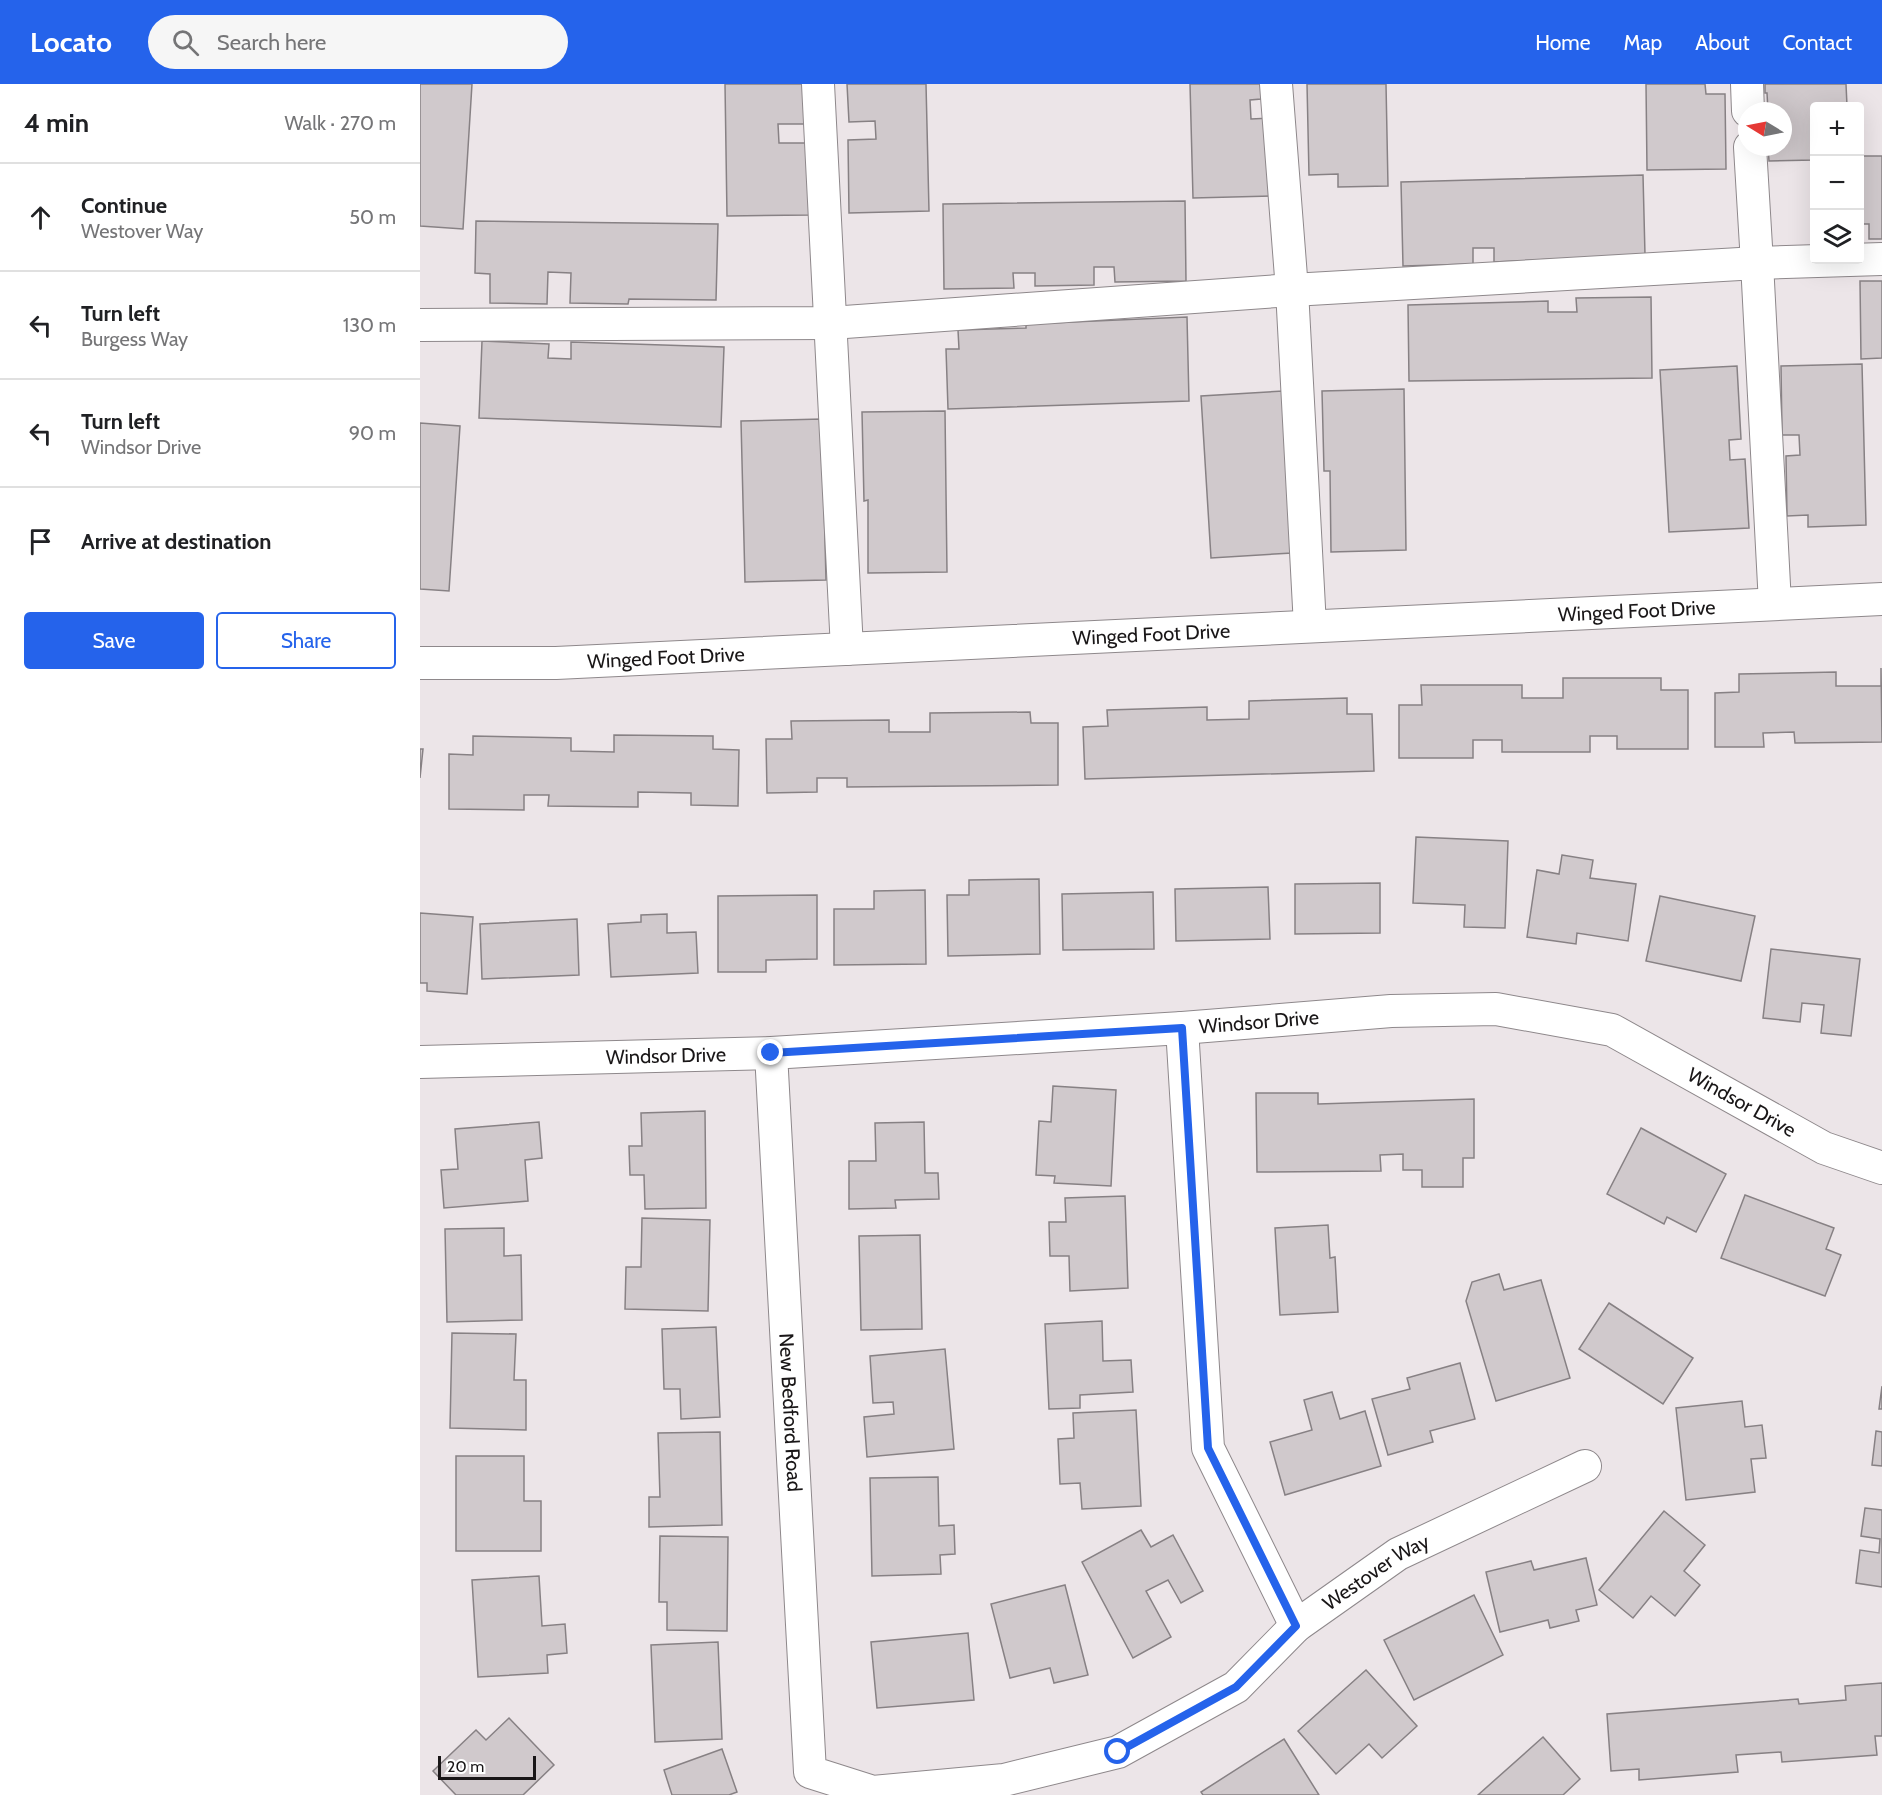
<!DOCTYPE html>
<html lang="en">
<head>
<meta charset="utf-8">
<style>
	:root { --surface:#fff; --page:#f6f6f6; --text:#202124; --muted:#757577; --line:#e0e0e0; --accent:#2563eb }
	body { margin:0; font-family:Cabin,sans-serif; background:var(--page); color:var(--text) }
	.controls { position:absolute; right:18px; top:18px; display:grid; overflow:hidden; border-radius:6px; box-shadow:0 6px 24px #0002 }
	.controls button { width:54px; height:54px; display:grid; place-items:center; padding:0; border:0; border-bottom:2px solid var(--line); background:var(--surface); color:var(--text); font:30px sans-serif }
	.compass { position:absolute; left:1318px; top:18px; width:54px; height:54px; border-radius:50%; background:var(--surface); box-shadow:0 6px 24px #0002; rotate:280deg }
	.scale { position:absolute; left:18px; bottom:15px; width:98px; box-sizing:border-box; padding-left:6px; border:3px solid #191617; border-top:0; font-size:16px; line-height:21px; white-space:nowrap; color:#191617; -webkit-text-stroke:4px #fff; paint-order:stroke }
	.stop { position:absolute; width:18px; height:18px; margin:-14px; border:4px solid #2563eb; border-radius:50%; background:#fff }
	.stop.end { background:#2563eb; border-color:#fff; box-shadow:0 2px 6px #0008 }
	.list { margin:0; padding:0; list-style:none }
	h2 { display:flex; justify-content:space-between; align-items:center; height:78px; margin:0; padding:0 24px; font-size:26px }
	h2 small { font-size:20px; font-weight:400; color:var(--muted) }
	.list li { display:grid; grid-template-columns:39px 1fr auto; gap:18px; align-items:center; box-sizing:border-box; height:108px; padding:0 24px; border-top:2px solid var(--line) }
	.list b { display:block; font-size:22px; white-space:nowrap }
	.list p { margin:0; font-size:20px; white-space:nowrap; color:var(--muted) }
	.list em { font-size:20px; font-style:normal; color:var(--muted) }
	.actions { display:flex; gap:12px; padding:18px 24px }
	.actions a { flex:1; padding:14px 0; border:2px solid var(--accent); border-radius:6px; text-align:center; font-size:21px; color:var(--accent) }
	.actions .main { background:var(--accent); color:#fff }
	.icon { flex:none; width:33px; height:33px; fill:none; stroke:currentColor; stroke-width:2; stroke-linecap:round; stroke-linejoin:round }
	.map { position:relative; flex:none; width:1462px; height:1711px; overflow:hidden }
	header { display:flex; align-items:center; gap:36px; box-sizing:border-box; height:84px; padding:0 30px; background:var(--accent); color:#fff }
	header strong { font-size:28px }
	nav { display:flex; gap:33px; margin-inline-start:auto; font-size:21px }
	.search { width:420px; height:54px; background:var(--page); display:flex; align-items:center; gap:15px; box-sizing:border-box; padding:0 21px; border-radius:33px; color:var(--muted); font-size:22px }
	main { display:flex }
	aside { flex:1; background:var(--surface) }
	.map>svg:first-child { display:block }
</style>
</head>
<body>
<header>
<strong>Locato</strong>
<div class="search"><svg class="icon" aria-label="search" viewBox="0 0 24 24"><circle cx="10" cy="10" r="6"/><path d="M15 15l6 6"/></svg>Search here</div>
<nav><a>Home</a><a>Map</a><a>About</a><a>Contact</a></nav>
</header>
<main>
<aside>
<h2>4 min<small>Walk · 270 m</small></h2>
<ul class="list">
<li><svg class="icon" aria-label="ahead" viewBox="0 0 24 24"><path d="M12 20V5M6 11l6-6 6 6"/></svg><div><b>Continue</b><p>Westover Way</p></div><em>50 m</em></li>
<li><svg class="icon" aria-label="left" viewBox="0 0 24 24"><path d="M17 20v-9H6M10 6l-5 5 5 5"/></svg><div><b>Turn left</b><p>Burgess Way</p></div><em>130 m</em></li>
<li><svg class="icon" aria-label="left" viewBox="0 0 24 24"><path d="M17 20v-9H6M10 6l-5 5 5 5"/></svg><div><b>Turn left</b><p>Windsor Drive</p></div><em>90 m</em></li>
<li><svg class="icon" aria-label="arrive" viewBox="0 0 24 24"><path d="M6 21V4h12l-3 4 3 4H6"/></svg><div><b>Arrive at destination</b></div></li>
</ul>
<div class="actions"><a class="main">Save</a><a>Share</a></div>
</aside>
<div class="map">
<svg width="1462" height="1711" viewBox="0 0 1462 1711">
	<rect width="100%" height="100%" fill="#ece5e8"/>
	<g fill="#d0c9cc" stroke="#878184" stroke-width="1.5">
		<path d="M0 0H52L43 145 0 142Z"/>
		<path d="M305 0H384L385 40H358L359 59H388L389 131 307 132Z"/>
		<path d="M427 0H506L509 127 429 129 428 56 456 55 455 37 429 38Z"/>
		<path d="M770 0H841V15L830 16 831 35 851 34 853 112 773 114Z"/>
		<path d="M887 0H966L968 102 918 103V90L889 91Z"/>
		<path d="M1226 0H1285L1286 10H1305L1306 85 1227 86Z"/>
		<path d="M1345 0H1426L1427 22H1394V76L1349 77 1348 63H1363V27H1348L1347 9H1345Z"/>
		<path d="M1440 72H1462V155H1449V140H1440Z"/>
		<path d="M1223 91 1225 171 1074 178V164H1053V180L983 182 981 98Z"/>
		<path d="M765 117 766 197 695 198 694 183H674V201L615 202V189H593L594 204 524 205 523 120Z"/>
		<path d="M56 137 298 140 296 216 209 215 208 220 150 219 151 189 128 188 127 220 70 219V190L55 189Z"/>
		<path d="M1440 197H1462V274L1441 275Z"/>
		<path d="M1231 213 1232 294 989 297 988 221 1128 217V228H1157L1156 214Z"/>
		<path d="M767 233 769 317 528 325 526 265H539L538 246 606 244V240Z"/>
		<path d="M62 257 129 260 128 274 151 275V258L304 263 301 343 59 334Z"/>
		<path d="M1442 280 1446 441 1388 443V431L1367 432 1366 372 1380 371 1379 351H1362L1361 282Z"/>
		<path d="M1317 282 1321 355 1309 356 1310 376 1325 375 1329 444 1249 448 1240 286Z"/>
		<path d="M984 305 986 466 911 468 910 387H904L902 307Z"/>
		<path d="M863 307 872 469 791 474 781 312Z"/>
		<path d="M525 327 527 488 448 489V416L444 417 442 328Z"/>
		<path d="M402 335 406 496 325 498 321 337Z"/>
		<path d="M0 339 40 342 29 507 0 505Z"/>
		<path d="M1461 584 1462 658 1375 659 1374 648 1343 649 1344 663H1295V609L1319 608V590L1416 588V602H1461Z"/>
		<path d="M1143 594H1241V606H1268V665H1197V652H1170V668H1082V656H1053V674H979V621H1002L1001 601H1102V614H1143Z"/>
		<path d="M927 614V630H952L954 687 665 695 663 643 688 642 687 626 787 623V636L829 635V617Z"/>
		<path d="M610 628 611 639H638V701L427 703V694H397V708L347 709 346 655H372L371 637 469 636V648H510V629Z"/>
		<path d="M194 651 293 652V665L319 666 318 722 271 721V709L218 708V723L128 722 129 711H104V726L29 725V670L53 671V652L151 654V667L194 668Z"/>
		<path d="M0 665H3L0 694Z"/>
		<path d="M996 753 1088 757 1085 844 1044 843 1045 821 993 819Z"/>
		<path d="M1142 771 1173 776 1170 794 1216 800 1208 857 1157 849 1156 860 1107 853 1117 786 1139 790Z"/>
		<path d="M619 795 620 870 528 872 527 811H549V796Z"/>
		<path d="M960 799V849L875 850V800Z"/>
		<path d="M848 803 850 855 756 857 755 805Z"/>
		<path d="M505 806 506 880 414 881V825H454V807Z"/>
		<path d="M733 808 734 865 643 866 642 810Z"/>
		<path d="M397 811V875L346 876V888H298V812Z"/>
		<path d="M1240 812 1335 832 1321 897 1226 877Z"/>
		<path d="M0 829 53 833 47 910 7 907V899H0Z"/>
		<path d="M247 830V849L276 848 278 889 191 893 188 840 221 838V831Z"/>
		<path d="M157 835 159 891 62 895 60 840Z"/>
		<path d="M1351 865 1440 875 1431 952 1401 949 1404 921 1382 919 1380 938 1343 934Z"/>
		<path d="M633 1002 696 1006 691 1102 634 1099 635 1092 616 1091 619 1037 631 1038Z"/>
		<path d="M836 1009H898V1020L1054 1015V1074H1043V1103H1002V1086H983V1070L960 1071 961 1087 837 1088Z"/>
		<path d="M285 1027 286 1124 225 1125 224 1091H210L209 1062H222L221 1029Z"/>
		<path d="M119 1038 122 1074 105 1076 108 1117 24 1124 21 1086 38 1085 35 1045Z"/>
		<path d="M504 1038 505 1089H518L519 1115 475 1116 476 1124 429 1125V1077H456L455 1039Z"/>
		<path d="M1221 1044 1306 1090 1276 1148 1247 1133 1244 1140 1187 1110Z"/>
		<path d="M1325 1111 1414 1144 1406 1165 1421 1171 1405 1212 1301 1174Z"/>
		<path d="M705 1112 708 1204 650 1207 649 1172H630L629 1138H646L645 1114Z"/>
		<path d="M222 1134 290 1136 288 1227 205 1225 206 1183H221Z"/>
		<path d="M908 1141 910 1174 915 1173 918 1228 860 1231 855 1144Z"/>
		<path d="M84 1144V1172L101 1171 102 1236 27 1238 25 1145Z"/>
		<path d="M500 1151 502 1245 441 1246 439 1152Z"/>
		<path d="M1079 1190 1084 1206 1121 1196 1150 1294 1076 1317 1046 1217 1052 1198Z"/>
		<path d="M1189 1219 1273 1274 1243 1320 1159 1265Z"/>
		<path d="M682 1237 683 1277 711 1276 713 1308 660 1311V1324L629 1325 625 1240Z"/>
		<path d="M296 1243 300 1333 261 1335 260 1305H244L242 1245Z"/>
		<path d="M32 1249 96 1250 94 1296H106V1346L30 1344Z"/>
		<path d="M525 1265 534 1365 447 1373 444 1333 474 1330 473 1318 453 1319 450 1272Z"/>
		<path d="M1040 1279 1055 1335 1010 1347 1013 1358 968 1371 952 1315 990 1305 987 1294Z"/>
		<path d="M1462 1302V1325H1459Z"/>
		<path d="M912 1308 920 1335 945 1327 961 1382 865 1411 850 1358 892 1346 884 1316Z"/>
		<path d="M1322 1317 1325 1343 1342 1341 1346 1374 1331 1375 1335 1408 1266 1416 1256 1324Z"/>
		<path d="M716 1326 721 1422 662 1425 660 1399 640 1400 638 1355 654 1354 653 1329Z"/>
		<path d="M1456 1347 1462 1348V1382L1452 1381Z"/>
		<path d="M300 1348 302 1441 229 1443V1413H240L238 1349Z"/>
		<path d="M36 1372H104V1417H121V1467H36Z"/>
		<path d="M518 1393 519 1442 534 1441 535 1470 520 1471 521 1490 452 1492 450 1394Z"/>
		<path d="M1445 1424 1462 1426V1503L1436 1499 1440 1466 1459 1469 1460 1455 1441 1452Z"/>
		<path d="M1244 1427 1285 1461 1264 1487 1280 1501 1255 1532 1231 1512 1213 1534 1179 1506Z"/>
		<path d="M721 1446 731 1463 753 1451 783 1507 761 1519 748 1496 726 1507 751 1553 713 1574 662 1478Z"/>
		<path d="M240 1452 308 1453 307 1547 247 1546V1518H239Z"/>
		<path d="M1166 1474 1177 1521 1156 1526 1159 1537 1130 1544 1128 1536 1080 1548 1066 1488 1111 1477 1114 1486Z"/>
		<path d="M119 1492 122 1542 145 1540 147 1569 127 1571 128 1589 58 1593 52 1496Z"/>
		<path d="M645 1501 668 1591 634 1599 630 1584 590 1594 571 1520Z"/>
		<path d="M1054 1511 1083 1571 994 1616 964 1556Z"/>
		<path d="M548 1549 554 1616 457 1624 451 1558Z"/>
		<path d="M298 1558 302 1655 235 1658 231 1561Z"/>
		<path d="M946 1586 997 1642 962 1674 949 1660 916 1690 878 1647Z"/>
		<path d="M1462 1599V1652H1455L1457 1671 1362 1678 1361 1668 1316 1671 1318 1688 1219 1696V1685L1191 1687 1187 1630 1378 1615 1379 1620 1426 1616 1425 1602Z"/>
		<path d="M89 1634 134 1681 103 1711H36L13 1687 56 1646 66 1656Z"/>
		<path d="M1123 1653 1160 1695 1143 1711H1058Z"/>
		<path d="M864 1655 899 1711H783L781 1708Z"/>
		<path d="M302 1665 317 1708 309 1711H252L244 1686Z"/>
	</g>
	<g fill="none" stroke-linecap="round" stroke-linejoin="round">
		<defs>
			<g id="minor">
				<path d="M398 0 427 565"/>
				<path d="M856 0 872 206 890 542"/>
				<path d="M1327 0 1328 27"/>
				<path d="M1330 63 1337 179 1462 175"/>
				<path d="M0 241 411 239 872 206 1337 179 1355 520"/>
				<path id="s1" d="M0 579H136L1462 515"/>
				<path d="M762 944 788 1364 876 1542"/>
				<path id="s2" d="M351 969 390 1688 453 1708 584 1696 698 1668 816 1603 876 1542 978 1470 1165 1382"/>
				<path id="s3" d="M0 978 351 969 762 944 971 927 1076 925 1192 946 1404 1064 1462 1084"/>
			</g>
		</defs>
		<use href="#minor" stroke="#8e888b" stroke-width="34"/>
		<use href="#minor" stroke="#fff" stroke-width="32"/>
	</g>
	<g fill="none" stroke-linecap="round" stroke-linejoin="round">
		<path stroke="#2563eb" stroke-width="8" d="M351 969 762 944 788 1364 876 1542 816 1603 698 1668"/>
	</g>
	<g text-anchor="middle" stroke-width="4.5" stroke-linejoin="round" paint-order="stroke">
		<g font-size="20" fill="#191617" stroke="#fff">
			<text dy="7" stroke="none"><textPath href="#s1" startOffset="1218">Winged Foot Drive</textPath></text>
			<text dy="7" stroke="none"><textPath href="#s1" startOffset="732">Winged Foot Drive</textPath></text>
			<text dy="7" stroke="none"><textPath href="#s1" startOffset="246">Winged Foot Drive</textPath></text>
			<text dy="7" stroke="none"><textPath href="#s3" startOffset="840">Windsor Drive</textPath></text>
			<text dy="7" stroke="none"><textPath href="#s3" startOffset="246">Windsor Drive</textPath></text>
			<text dy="7" stroke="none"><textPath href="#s3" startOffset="1344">Windsor Drive</textPath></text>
			<text dy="7" stroke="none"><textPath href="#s2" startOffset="360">New Bedford Road</textPath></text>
			<text dy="7" stroke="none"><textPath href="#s2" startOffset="1352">Westover Way</textPath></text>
		</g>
	</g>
</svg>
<div class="controls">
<button>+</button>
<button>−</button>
<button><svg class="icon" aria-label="layers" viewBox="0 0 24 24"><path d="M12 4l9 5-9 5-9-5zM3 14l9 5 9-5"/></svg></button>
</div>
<svg class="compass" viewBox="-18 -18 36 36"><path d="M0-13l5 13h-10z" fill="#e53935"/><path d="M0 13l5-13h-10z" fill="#757577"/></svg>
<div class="scale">20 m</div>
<div class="stop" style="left:698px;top:1668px"></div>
<div class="stop end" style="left:351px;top:969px"></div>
</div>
</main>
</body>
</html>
